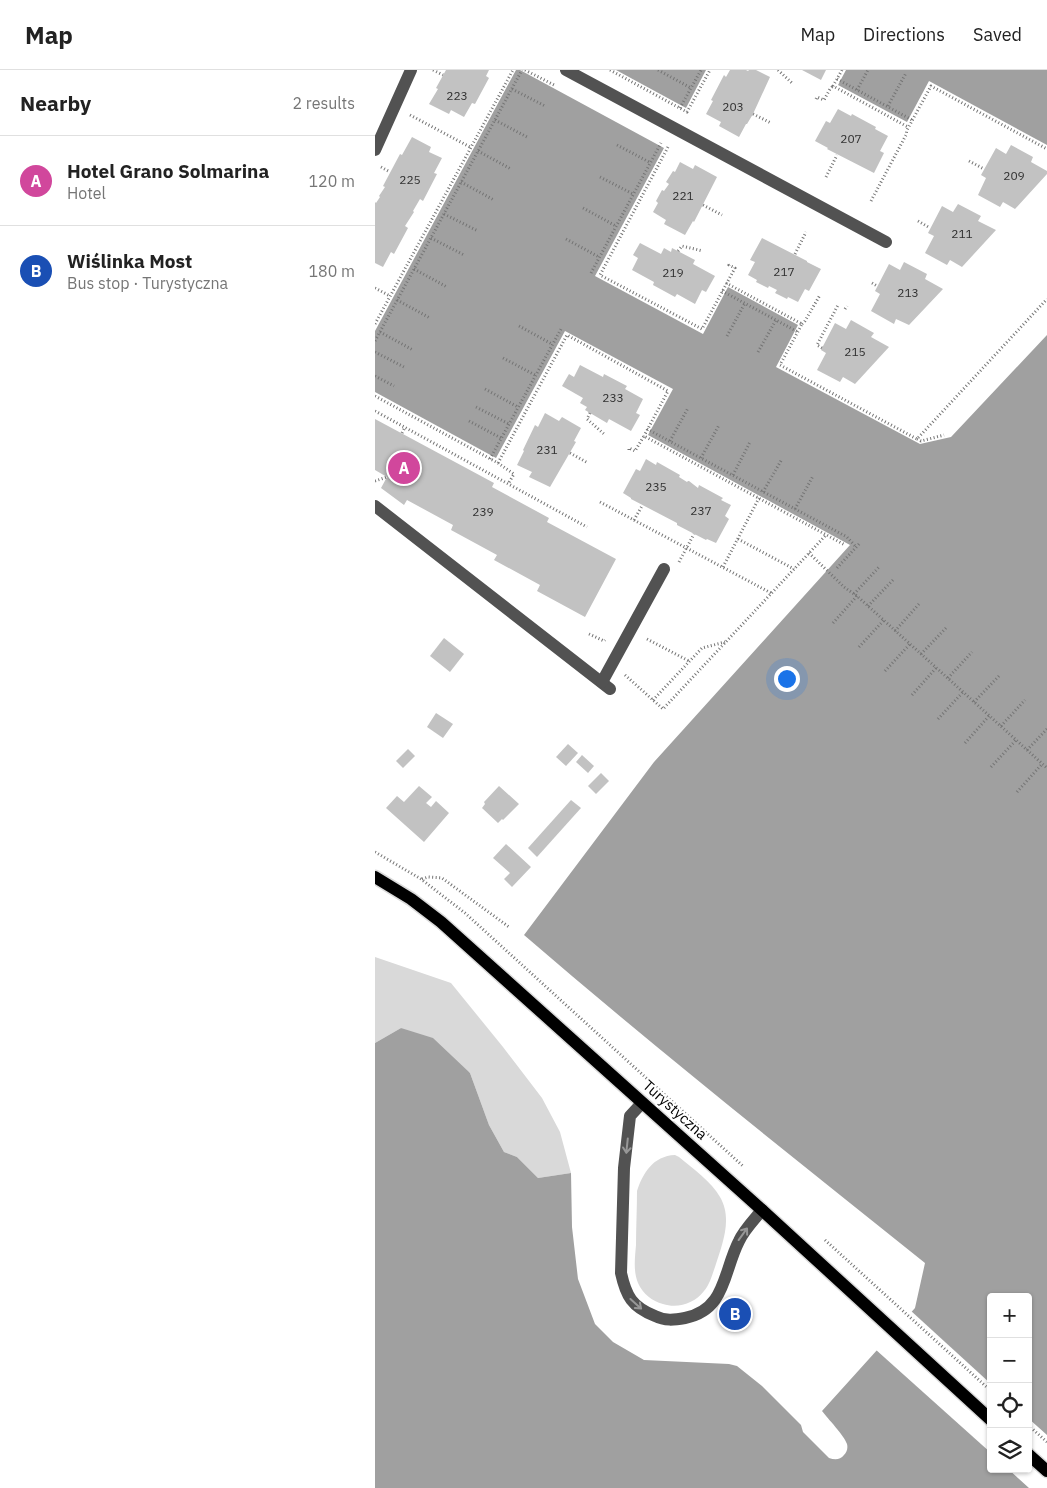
<!DOCTYPE html>
<html lang="en">
<head>
<meta charset="utf-8">
<style>
	:root { --surface:#fff; --page:#f6f6f6; --text:#222; --muted:#767676; --line:#e0e0e0; --accent:#000 }
	body { margin:0; font-family:"IBM Plex Sans",sans-serif; background:var(--page); color:var(--text) }
	.controls { position:absolute; right:15px; bottom:15px; display:grid; overflow:hidden; border-radius:5px; box-shadow:0 1px 4px #0004 }
	.controls button { width:45px; height:45px; display:grid; place-items:center; padding:0; border:0; border-bottom:1px solid var(--line); background:var(--surface); color:var(--text); font:25px sans-serif }
	.you { position:absolute; left:411px; top:608px; width:18px; height:18px; margin:-12px; border:4px solid #fff; border-radius:50%; background:#1a73e8; box-shadow:0 0 0 8px #1a73e833 }
	.badge { display:grid; place-items:center; width:32px; height:32px; border-radius:50%; background:var(--accent); color:#fff; font-size:16px; font-weight:700 }
	.pin { position:absolute; translate:-50% -50%; border:2px solid #fff; box-shadow:0 1px 5px #0006 }
	.list { margin:0; padding:0; list-style:none }
	h2 { display:flex; justify-content:space-between; align-items:center; height:65px; margin:0; padding:0 20px; font-size:21px }
	h2 small { font-size:16px; font-weight:400; color:var(--muted) }
	.list li { display:grid; grid-template-columns:32px 1fr auto; gap:15px; align-items:center; box-sizing:border-box; height:90px; padding:0 20px; border-top:1px solid var(--line) }
	.list b { display:block; font-size:19px; white-space:nowrap }
	.list p { margin:0; font-size:16px; white-space:nowrap; color:var(--muted) }
	.list em { font-size:16px; font-style:normal; color:var(--muted) }
	.icon { flex:none; width:28px; height:28px; fill:none; stroke:currentColor; stroke-width:2; stroke-linecap:round; stroke-linejoin:round }
	.map { position:relative; flex:none; width:672px; height:1418px; overflow:hidden }
	header { display:flex; align-items:center; gap:30px; box-sizing:border-box; height:70px; padding:0 25px; background:var(--surface); border-bottom:1px solid var(--line) }
	header strong { font-size:24px }
	nav { display:flex; gap:28px; margin-inline-start:auto; font-size:18px }
	main { display:flex }
	aside { flex:1; background:var(--surface) }
	.map>svg:first-child { display:block }
</style>
</head>
<body>
<header>
<strong>Map</strong>
<nav><a>Map</a><a>Directions</a><a>Saved</a></nav>
</header>
<main>
<aside>
<h2>Nearby<small>2 results</small></h2>
<ul class="list">
<li><span class="badge" style="background:#d1479c">A</span><div><b>Hotel Grano Solmarina</b><p>Hotel</p></div><em>120 m</em></li>
<li><span class="badge" style="background:#1a4fb4">B</span><div><b>Wiślinka Most</b><p>Bus stop · Turystyczna</p></div><em>180 m</em></li>
</ul>
</aside>
<div class="map">
<svg width="672" height="1418" viewBox="0 0 672 1418">
	<rect width="100%" height="100%" fill="#fff"/>
	<g fill="#d9d9d9">
		<path d="M0 887 76 913 128 977 167 1028 185 1062 196 1103 163 1108 142 1087 129 1082 114 1055 95 1003 26 958 0 973Z"/>
		<path d="M300 1085 304 1087C317 1098 337 1112 345 1127 358 1149 347 1175 340 1197 337 1205 335 1214 329 1221 320 1233 303 1239 288 1234 277 1231 268 1224 263 1213 258 1201 260 1187 261 1175 261 1157 262 1139 262 1121 268 1103 278 1086 300 1085Z"/>
	</g>
	<g fill="#a0a0a0" fill-rule="evenodd">
		<path d="M141 0H145L289 78 220 206 328 264 353 217 423 255 401 297 545 374 576 367 672 265V1418H0V973L26 958 58 968 95 1003 114 1055 129 1082 142 1087 163 1108 196 1103 197 1157 203 1209 220 1254 238 1272 269 1290 354 1294 362 1296 387 1316 426 1355 428 1362 454 1388C460 1390 465 1390 469 1385 472 1382 473 1378 472 1374 469 1365 453 1349 447 1341L540 1238 550 1193C415 1085 280 978 149 865L279 692 475 475 273 365 298 319 190 261 121 388 0 322V261ZM616 1227H653V1399H616Z"/>
		<path d="M241 0H331L311 38Z"/>
		<path d="M471 0H672V75L554 11 532 52 463 15Z"/>
	</g>
	<g fill="#fff">
		<path d="M535 1240 616 1314V1383L500 1279Z"/>
		<path d="M653 1348 672 1365V1418H654L633 1399H653Z"/>
	</g>
	<g fill="#c2c2c2">
		<path d="M71 0H114L111 6 114 8 100 34 97 33 89 47 76 40 74 44 54 34 63 19 61 18Z"/>
		<path d="M355 0H371L373 1 374 0H381L395 7 378 44 372 54H371L364 67 344 56 346 52 331 44 338 31 336 30 349 5 351 7Z"/>
		<path d="M427 0H451L446 10Z"/>
		<path d="M463 39 476 46 477 44 501 57 500 59 513 66 505 81 509 83 499 103 452 79 453 78 440 71 451 51 455 53Z"/>
		<path d="M37 67 56 77 54 82 67 88 59 103 62 104 48 131 45 129 38 141 39 142 30 156 33 158 19 184 16 182 8 197 0 193V132L1 133 5 127 4 126 10 117 8 116 25 84 27 85Z"/>
		<path d="M636 75 658 87 656 92 672 101V104L640 139 628 132 625 137 603 125 611 108 606 105 621 78 631 84Z"/>
		<path d="M305 92 318 99 320 95 342 107 319 152 318 151 310 165 289 154 291 150 278 142 283 133 281 131 287 120 289 121 294 114 291 112 298 101 300 102Z"/>
		<path d="M583 134 606 146 603 151 621 160 587 197 575 190 572 195 550 183 559 166 553 163 567 136 578 142Z"/>
		<path d="M387 168 432 191V192L446 199 434 221 430 219 423 232 413 227 412 229 400 223 402 220 394 216 393 218 381 212 382 210 373 205 380 192 375 190Z"/>
		<path d="M265 173 286 184 289 178 296 182 297 178 320 190 318 194 340 206 331 222 327 220 320 234 302 224 300 227 278 215 279 212 257 200 263 188 258 185Z"/>
		<path d="M529 192 552 204 550 209 568 219 534 255 521 249 519 254 496 241 505 224 500 221 514 194 525 200Z"/>
		<path d="M476 250 499 263 496 267 514 277 480 314 468 307 465 312 442 300 451 283 446 280 460 253 471 259Z"/>
		<path d="M205 295 228 307 229 304 252 316 250 319 268 329 261 343 265 345 256 361 234 349 232 353 210 340 212 337 205 333 208 328 187 316 194 304 199 307Z"/>
		<path d="M170 343 184 351 187 347 206 358 199 371 201 372 175 417 154 407 157 402 142 395 149 381 148 380 160 355 163 357Z"/>
		<path d="M0 349 119 413 117 417 174 448 172 452 241 489 210 547 162 521 165 515 119 490 122 485 76 460 78 455 32 430 29 435 6 418 12 407 0 400Z"/>
		<path d="M271 389 281 395 282 392 305 405 304 407 312 412 313 411H314L323 418 324 415 348 428 346 430 356 435 350 446 354 449 341 473 332 469 331 470 302 455V453L256 429V428L248 423 261 399 265 401Z"/>
		<path d="M69 568 89 584 75 602 55 586Z"/>
		<path d="M61 643 78 654 68 668 52 657Z"/>
		<path d="M193 674 203 683 191 696 181 687Z"/>
		<path d="M33 679 40 686 28 698 21 691Z"/>
		<path d="M207 685 219 696 213 703 201 692Z"/>
		<path d="M226 703 234 711 221 724 213 716Z"/>
		<path d="M44 716 57 727 51 733 56 737 61 731 74 743 49 772 11 738 22 726 29 732Z"/>
		<path d="M124 716 144 734 128 750 127 749 123 753 107 738 110 734 109 732Z"/>
		<path d="M196 730 206 738 162 787 153 778Z"/>
		<path d="M131 774 156 797 137 817 129 809 135 803 118 788Z"/>
	</g>
	<g fill="none" stroke-linecap="round" stroke-linejoin="round">
		<defs>
			<g id="major">
				<path d="M0 807 36 829 66 852 387 1140 616 1350"/>
				<path d="M653 1384 672 1401"/>
			</g>
		</defs>
		<use href="#major" stroke="#dbdbdb" stroke-width="15"/>
		<g stroke="#747474" stroke-width="3" stroke-dasharray="1 2.5" stroke-linecap="butt">
			<path d="M58 0 68 5"/>
			<path d="M150 0 181 16"/>
			<path d="M235 0 312 42 335 0"/>
			<path d="M283 0 316 18"/>
			<path d="M403 0 417 13"/>
			<path d="M467 0 458 16 533 57"/>
			<path d="M462 9 537 50"/>
			<path d="M137 19 170 36"/>
			<path d="M482 20 493 0"/>
			<path d="M441 29 442 27 449 30 455 19 458 16"/>
			<path d="M513 36 531 3"/>
			<path d="M305 38 326 0"/>
			<path d="M378 44 396 53"/>
			<path d="M35 45 95 77"/>
			<path d="M120 50 152 67"/>
			<path d="M242 75 276 93"/>
			<path d="M293 77 225 205 327 259 360 198 354 195 355 193"/>
			<path d="M103 81 136 99"/>
			<path d="M594 91 609 99"/>
			<path d="M6 97 15 102"/>
			<path d="M225 107 258 124"/>
			<path d="M451 107 462 85"/>
			<path d="M86 112 119 130"/>
			<path d="M496 131 531 65 532 60 556 16 672 79"/>
			<path d="M328 135 347 145"/>
			<path d="M208 138 241 156"/>
			<path d="M69 144 103 161"/>
			<path d="M543 151 555 158"/>
			<path d="M56 168 89 185"/>
			<path d="M191 169 224 187"/>
			<path d="M303 181 307 176 328 181"/>
			<path d="M420 184 431 162"/>
			<path d="M39 199 72 217"/>
			<path d="M216 203 286 73"/>
			<path d="M351 213 427 254 405 295 542 369 672 229"/>
			<path d="M497 213 502 216"/>
			<path d="M0 218 15 226"/>
			<path d="M347 221 423 262"/>
			<path d="M22 230 55 248"/>
			<path d="M470 239 472 236"/>
			<path d="M0 254 138 0"/>
			<path d="M427 254 430 251 445 225"/>
			<path d="M144 256 177 274"/>
			<path d="M5 262 38 280"/>
			<path d="M352 266 370 233"/>
			<path d="M0 271 147 0"/>
			<path d="M447 278 442 275 463 235"/>
			<path d="M0 282 29 297"/>
			<path d="M383 282 401 250"/>
			<path d="M128 288 160 305"/>
			<path d="M0 306 19 316"/>
			<path d="M110 319 143 337"/>
			<path d="M0 326 123 393 139 404 133 414"/>
			<path d="M101 337 134 354"/>
			<path d="M0 341 212 457"/>
			<path d="M215 343 212 349 229 364"/>
			<path d="M94 351 126 368"/>
			<path d="M272 359 472 467 481 477"/>
			<path d="M27 363 30 357"/>
			<path d="M542 369 546 371 569 365"/>
			<path d="M295 371 313 338"/>
			<path d="M254 380V378L260 381 269 366 470 475"/>
			<path d="M195 383 213 393"/>
			<path d="M326 388 344 355"/>
			<path d="M115 389 186 259"/>
			<path d="M123 393 192 265 293 321 269 366"/>
			<path d="M358 405 375 372"/>
			<path d="M0 411 12 407"/>
			<path d="M388 422 407 389"/>
			<path d="M225 432 396 523"/>
			<path d="M420 439 438 406"/>
			<path d="M259 450 267 436"/>
			<path d="M363 469 419 499"/>
			<path d="M434 483 469 517 482 526 672 698"/>
			<path d="M304 492 319 464"/>
			<path d="M348 497 384 428"/>
			<path d="M462 498 485 473"/>
			<path d="M479 524 504 497"/>
			<path d="M493 536 518 510"/>
			<path d="M458 553 482 526"/>
			<path d="M520 561 544 534"/>
			<path d="M214 564 229 571 230 570"/>
			<path d="M272 569 314 591"/>
			<path d="M484 577 509 550"/>
			<path d="M546 584 571 558"/>
			<path d="M510 601 535 574"/>
			<path d="M250 605 288 639 451 465"/>
			<path d="M573 608 597 582"/>
			<path d="M537 625 561 598"/>
			<path d="M278 630 327 578 350 572"/>
			<path d="M599 632 624 606"/>
			<path d="M563 649 588 622"/>
			<path d="M626 656 650 630"/>
			<path d="M590 673 614 646"/>
			<path d="M652 680 672 659"/>
			<path d="M616 697 641 670"/>
			<path d="M642 722 667 694"/>
			<path d="M0 782 46 809 90 843 369 1097"/>
			<path d="M47 809 53 807 67 808 134 857"/>
			<path d="M450 1170 616 1321"/>
			<path d="M653 1355 672 1372"/>
		</g>
		<g stroke="#525252" stroke-width="12">
			<path d="M191 0 511 172"/>
			<path d="M0 80 36 0"/>
			<path d="M0 436 235 619"/>
			<path d="M227 612 289 499"/>
			<path d="M267 1033 255 1046 249 1098 246 1203C251 1226 257 1237 280 1246 290 1251 299 1250 310 1248 351 1240 348 1202 364 1171 369 1160 379 1150 387 1140"/>
		</g>
		<use href="#major" stroke="#000" stroke-width="12"/>
	</g>
	<defs><path id="oneway-shaft" d="M-6 0H5M1.5-3L5.5 0L1.5 3" fill="none" stroke-width="1.6" stroke-linecap="round" stroke-linejoin="round" transform="scale(1.25)"/></defs>
	<g stroke="#979797">
		<use href="#oneway-shaft" transform="translate(252 1076) rotate(96)"/>
		<use href="#oneway-shaft" transform="translate(368 1164) rotate(-54)"/>
		<use href="#oneway-shaft" transform="translate(261 1234) rotate(42)"/>
	</g>
	<g text-anchor="middle" stroke-width="4" stroke-linejoin="round" paint-order="stroke">
		<g font-size="12" fill="#303030">
			<text x="82" y="30">223</text>
			<text x="358" y="41">203</text>
			<text x="476" y="73">207</text>
			<text x="639" y="110">209</text>
			<text x="35" y="114">225</text>
			<text x="308" y="130">221</text>
			<text x="587" y="168">211</text>
			<text x="409" y="206">217</text>
			<text x="298" y="207">219</text>
			<text x="533" y="227">213</text>
			<text x="480" y="286">215</text>
			<text x="238" y="332">233</text>
			<text x="172" y="384">231</text>
			<text x="281" y="421">235</text>
			<text x="326" y="445">237</text>
			<text x="108" y="446">239</text>
		</g>
		<g font-size="15" fill="#000" stroke="#fff">
			<text transform="translate(300 1040) rotate(42)" y="5">Turystyczna</text>
		</g>
	</g>
</svg>
<div class="controls">
<button>+</button>
<button>−</button>
<button><svg class="icon" aria-label="locate" viewBox="0 0 24 24"><circle cx="12" cy="12" r="6"/><path d="M12 2v4M12 18v4M2 12h4M18 12h4"/></svg></button>
<button><svg class="icon" aria-label="layers" viewBox="0 0 24 24"><path d="M12 4l9 5-9 5-9-5zM3 14l9 5 9-5"/></svg></button>
</div>
<div class="you"></div>
<div class="pin badge" style="left:29px;top:398px;background:#d1479c">A</div>
<div class="pin badge" style="left:360px;top:1244px;background:#1a4fb4">B</div>
</div>
</main>
</body>
</html>
